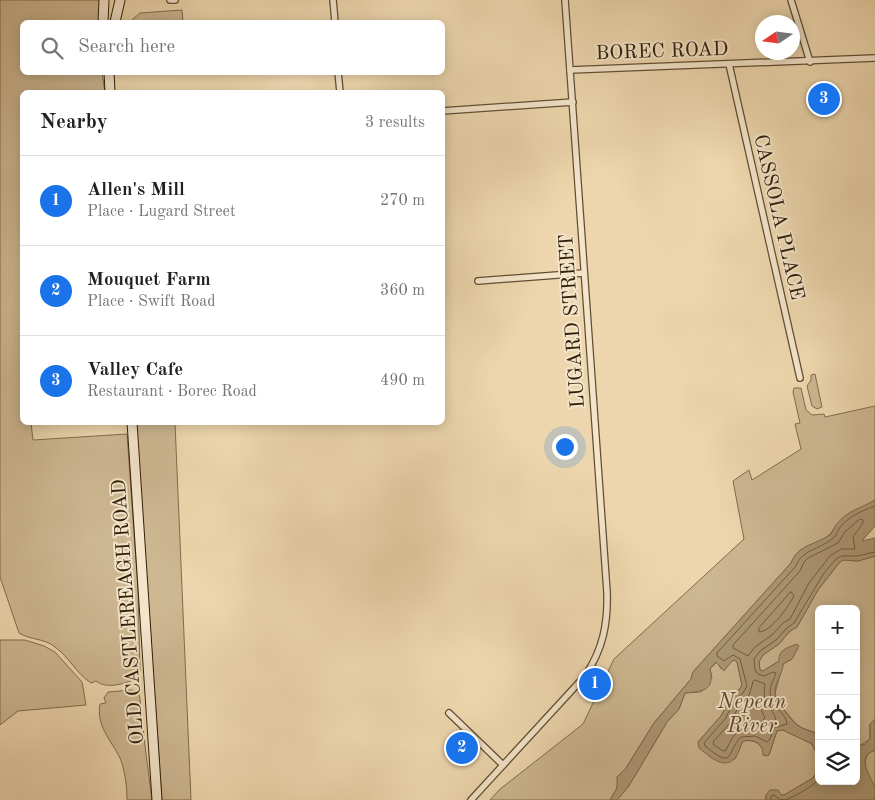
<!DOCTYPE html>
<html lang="en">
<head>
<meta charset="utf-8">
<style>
	:root { --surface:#fff; --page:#f2f2f2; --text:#202124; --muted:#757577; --line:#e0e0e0; --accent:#1a73e8 }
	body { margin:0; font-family:"Old Standard TT",serif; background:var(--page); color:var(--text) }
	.controls { position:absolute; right:15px; bottom:15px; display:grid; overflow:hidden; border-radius:8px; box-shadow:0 2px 12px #0003 }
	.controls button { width:45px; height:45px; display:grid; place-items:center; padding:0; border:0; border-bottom:1px solid var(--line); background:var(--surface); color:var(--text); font:25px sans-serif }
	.compass { position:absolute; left:755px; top:15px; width:45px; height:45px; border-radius:50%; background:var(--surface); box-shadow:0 2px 12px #0003; rotate:257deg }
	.you { position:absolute; left:564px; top:446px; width:18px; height:18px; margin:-12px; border:4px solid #fff; border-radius:50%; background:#1a73e8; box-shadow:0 0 0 8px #1a73e833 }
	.badge { display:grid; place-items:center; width:32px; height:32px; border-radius:50%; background:var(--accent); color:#fff; font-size:16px; font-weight:700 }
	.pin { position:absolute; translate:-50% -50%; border:2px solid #fff; box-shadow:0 1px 5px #0006 }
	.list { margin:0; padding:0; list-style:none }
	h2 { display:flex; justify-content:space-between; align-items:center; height:65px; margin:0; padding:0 20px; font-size:21px }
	h2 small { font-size:16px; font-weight:400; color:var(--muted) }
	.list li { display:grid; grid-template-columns:32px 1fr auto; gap:15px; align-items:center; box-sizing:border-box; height:90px; padding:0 20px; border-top:1px solid var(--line) }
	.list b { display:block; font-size:19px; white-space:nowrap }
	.list p { margin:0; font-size:16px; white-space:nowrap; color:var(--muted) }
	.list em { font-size:16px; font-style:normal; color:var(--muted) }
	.icon { flex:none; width:28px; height:28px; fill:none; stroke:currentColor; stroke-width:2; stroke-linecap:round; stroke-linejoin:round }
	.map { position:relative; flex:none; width:875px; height:800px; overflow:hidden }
	.search { position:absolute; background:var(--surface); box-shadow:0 2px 12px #0003; left:20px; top:20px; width:425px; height:55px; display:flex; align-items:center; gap:12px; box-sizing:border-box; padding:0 18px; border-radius:8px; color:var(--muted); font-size:19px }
	.panel { position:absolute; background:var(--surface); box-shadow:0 2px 12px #0003; left:20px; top:90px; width:425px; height:335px; border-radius:8px }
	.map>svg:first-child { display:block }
</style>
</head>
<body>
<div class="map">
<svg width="875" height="800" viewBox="0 0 875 800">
	<rect width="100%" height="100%" fill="#edd6ad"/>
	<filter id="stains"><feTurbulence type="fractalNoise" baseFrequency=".004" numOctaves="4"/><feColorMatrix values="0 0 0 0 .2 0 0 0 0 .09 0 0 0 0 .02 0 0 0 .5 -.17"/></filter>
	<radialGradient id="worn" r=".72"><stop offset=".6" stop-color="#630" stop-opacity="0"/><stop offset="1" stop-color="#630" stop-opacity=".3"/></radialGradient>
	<g fill="#cdb791" stroke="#806c4d">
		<path d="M0 0H100L99 22H22V72L102 73 105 92H22V422L31 423 33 440 127 434 138 589 140 670 138 678C127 683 107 690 96 681L91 683C76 673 69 657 55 647 44 638 30 640 19 633L0 577Z"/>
		<path d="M182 10 183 22H132L133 19 140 13Z"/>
		<path d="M815 374 822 407 817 409 812 406 807 386 811 380V375Z"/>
		<path d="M794 388H801L806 410 812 415 824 414 825 417 875 406V500C863 509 850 515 838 524 833 527 833 533 828 536 814 546 799 544 791 563L693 672 691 679 654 723 626 768 618 777 617 788 610 800H490L499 790 583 724 614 659 744 539 733 481 749 470 752 480 801 449 795 424 800 423 793 392Z"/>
		<path d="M136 423H175L191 800H162Z"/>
		<path d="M875 556V719L870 724V739L857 747 856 609H819V734L802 728 795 723 777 701 775 693 783 664 792 659 779 661 763 671 760 670 759 661 763 655 779 644 790 631 797 627 818 590 839 563 843 560 858 561Z"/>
		<path d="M0 640H25L44 646 55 652 82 682 86 705 18 711 0 725Z"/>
		<path d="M734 660 737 662 742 685 739 690 733 693 721 716 698 742 735 759 743 741C758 739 759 745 769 755L777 731 783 730 812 744 816 752 818 770 813 778 784 795H766V800H617L628 787 639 769 667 722 679 709 685 693 701 692 712 678 710 669 717 662 721 669Z"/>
		<path d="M131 690C138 691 139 693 140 699L145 746 152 800H127C127 787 125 770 120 758 111 740 96 726 100 704L106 703 104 698 108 692Z"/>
		<path d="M875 750V788C868 777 857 756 875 750Z"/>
	</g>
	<path fill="#ad9875" stroke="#7c684a" d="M875 500V526L862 541 875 538V556L858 561 843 560 839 563 818 590 797 627 790 631 779 644 763 655 759 662 760 670 763 671 779 661C778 650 787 648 797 644L799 646 792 659 783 664C783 674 774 683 775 694 775 700 792 721 797 725 803 729 812 732 819 734V781H856V747L865 744 870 739V724L875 719V750C855 757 871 776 875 788 875 791 875 796 875 800H766V795L770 790H778L781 795H784L813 778 818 770 816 752 812 744 783 730 777 731 769 755 766 756 763 755C763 742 753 739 743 741 740 746 738 756 734 759 723 770 708 755 699 748L698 742 721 716 733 693 739 690 742 685 737 662 734 660 732 661 724 671 716 662 710 669C715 691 703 691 685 693L679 709 667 722 639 769 628 787 617 800H610L617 788V777L626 768 654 723 691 679 693 672 791 563C799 544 816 545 831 534 842 511 856 511 875 500Z"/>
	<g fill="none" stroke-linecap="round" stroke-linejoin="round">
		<g stroke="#705c3f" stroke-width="1">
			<path d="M875 506C862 511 850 516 841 526 837 531 837 536 832 539 817 551 804 548 795 567L717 653V656L724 661 733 655 740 659 747 686 743 693 735 700 725 719 704 743 705 746C735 770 725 754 741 737L755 736 767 742 770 739 774 728 787 724C787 713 770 707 770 693 770 686 774 679 776 673L773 672 764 676 758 674 755 670 754 659 760 651 776 640 787 628 794 623 824 573 835 560 841 556H857L875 552"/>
			<path d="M860 519 863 520V523L853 537 855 549H841L830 556 809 583 790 619 783 623 772 635 755 647 748 656 733 648V645L800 571 804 562 808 558 838 543 845 532Z"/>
			<path d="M791 592 794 596C788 607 772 631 759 632V628Z"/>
			<path d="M755 680 765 684C762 707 770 703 776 719L769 725 764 733C740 725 737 728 726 750L723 751 714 745 713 742 730 723 741 702 749 695 753 682Z"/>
			<path d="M755 701 758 702 765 718 760 723 741 722 740 719 747 707Z"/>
			<path d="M771 800V796L774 795C777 797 779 800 784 800 791 799 815 785 819 779"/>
		</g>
		<defs>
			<g id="street">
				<path d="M170 0H175"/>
				<path d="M333 0 335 22"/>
				<path d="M791 0 810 62"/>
				<path d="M729 64 800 378"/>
				<path d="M570 70 875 58"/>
				<path d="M338 72 340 92"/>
				<path d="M442 111 573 102"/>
				<path d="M478 281 584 273"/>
				<path d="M449 713 503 765"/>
				<path d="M471 800 585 676C603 649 608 624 607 592L565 0"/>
			</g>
			<g id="secondary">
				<path d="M103 22 104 0"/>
				<path d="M115 22 120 0"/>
				<path d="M109 72 110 92"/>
				<path d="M132 422 157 800"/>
			</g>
		</defs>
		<use href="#street" stroke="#614e32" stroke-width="8"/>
		<use href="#secondary" stroke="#322009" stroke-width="11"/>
		<use href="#street" stroke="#f3e4ca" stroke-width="5.5"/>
		<use href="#secondary" stroke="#f3e4ca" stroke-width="9"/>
	</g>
	<g text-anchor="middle" stroke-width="4" stroke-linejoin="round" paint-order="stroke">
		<g font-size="20" fill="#322009" stroke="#f3e4ca">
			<text transform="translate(662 50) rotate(-2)" y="7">BOREC ROAD</text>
			<text transform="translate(780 217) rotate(77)" y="7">CASSOLA PLACE</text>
			<text transform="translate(571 321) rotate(-94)" y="7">LUGARD STREET</text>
			<text transform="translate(127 612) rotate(-94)" y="7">OLD CASTLEREAGH ROAD</text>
		</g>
		<g font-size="21" font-style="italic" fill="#5d4a2f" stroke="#f3e4ca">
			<text x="752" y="708">Nepean<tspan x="752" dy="24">River</tspan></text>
		</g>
	</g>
	<rect width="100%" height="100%" filter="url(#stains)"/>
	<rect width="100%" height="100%" fill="url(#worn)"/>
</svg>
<div class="controls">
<button>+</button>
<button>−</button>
<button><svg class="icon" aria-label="locate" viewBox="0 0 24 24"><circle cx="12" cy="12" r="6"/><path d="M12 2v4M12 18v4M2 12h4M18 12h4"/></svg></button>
<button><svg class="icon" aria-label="layers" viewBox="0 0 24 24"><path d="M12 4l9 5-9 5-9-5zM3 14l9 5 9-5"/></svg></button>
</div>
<svg class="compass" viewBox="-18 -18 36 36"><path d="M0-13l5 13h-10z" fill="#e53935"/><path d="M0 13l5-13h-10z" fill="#757577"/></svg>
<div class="you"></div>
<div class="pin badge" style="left:595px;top:684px">1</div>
<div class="pin badge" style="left:462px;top:748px">2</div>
<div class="pin badge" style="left:824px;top:99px">3</div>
<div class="search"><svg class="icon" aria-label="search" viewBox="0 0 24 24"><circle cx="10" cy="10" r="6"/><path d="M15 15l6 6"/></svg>Search here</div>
<section class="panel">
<h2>Nearby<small>3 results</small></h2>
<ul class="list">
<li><span class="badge">1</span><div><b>Allen's Mill</b><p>Place · Lugard Street</p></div><em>270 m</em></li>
<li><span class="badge">2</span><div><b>Mouquet Farm</b><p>Place · Swift Road</p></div><em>360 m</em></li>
<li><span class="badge">3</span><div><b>Valley Cafe</b><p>Restaurant · Borec Road</p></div><em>490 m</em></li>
</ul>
</section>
</div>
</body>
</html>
